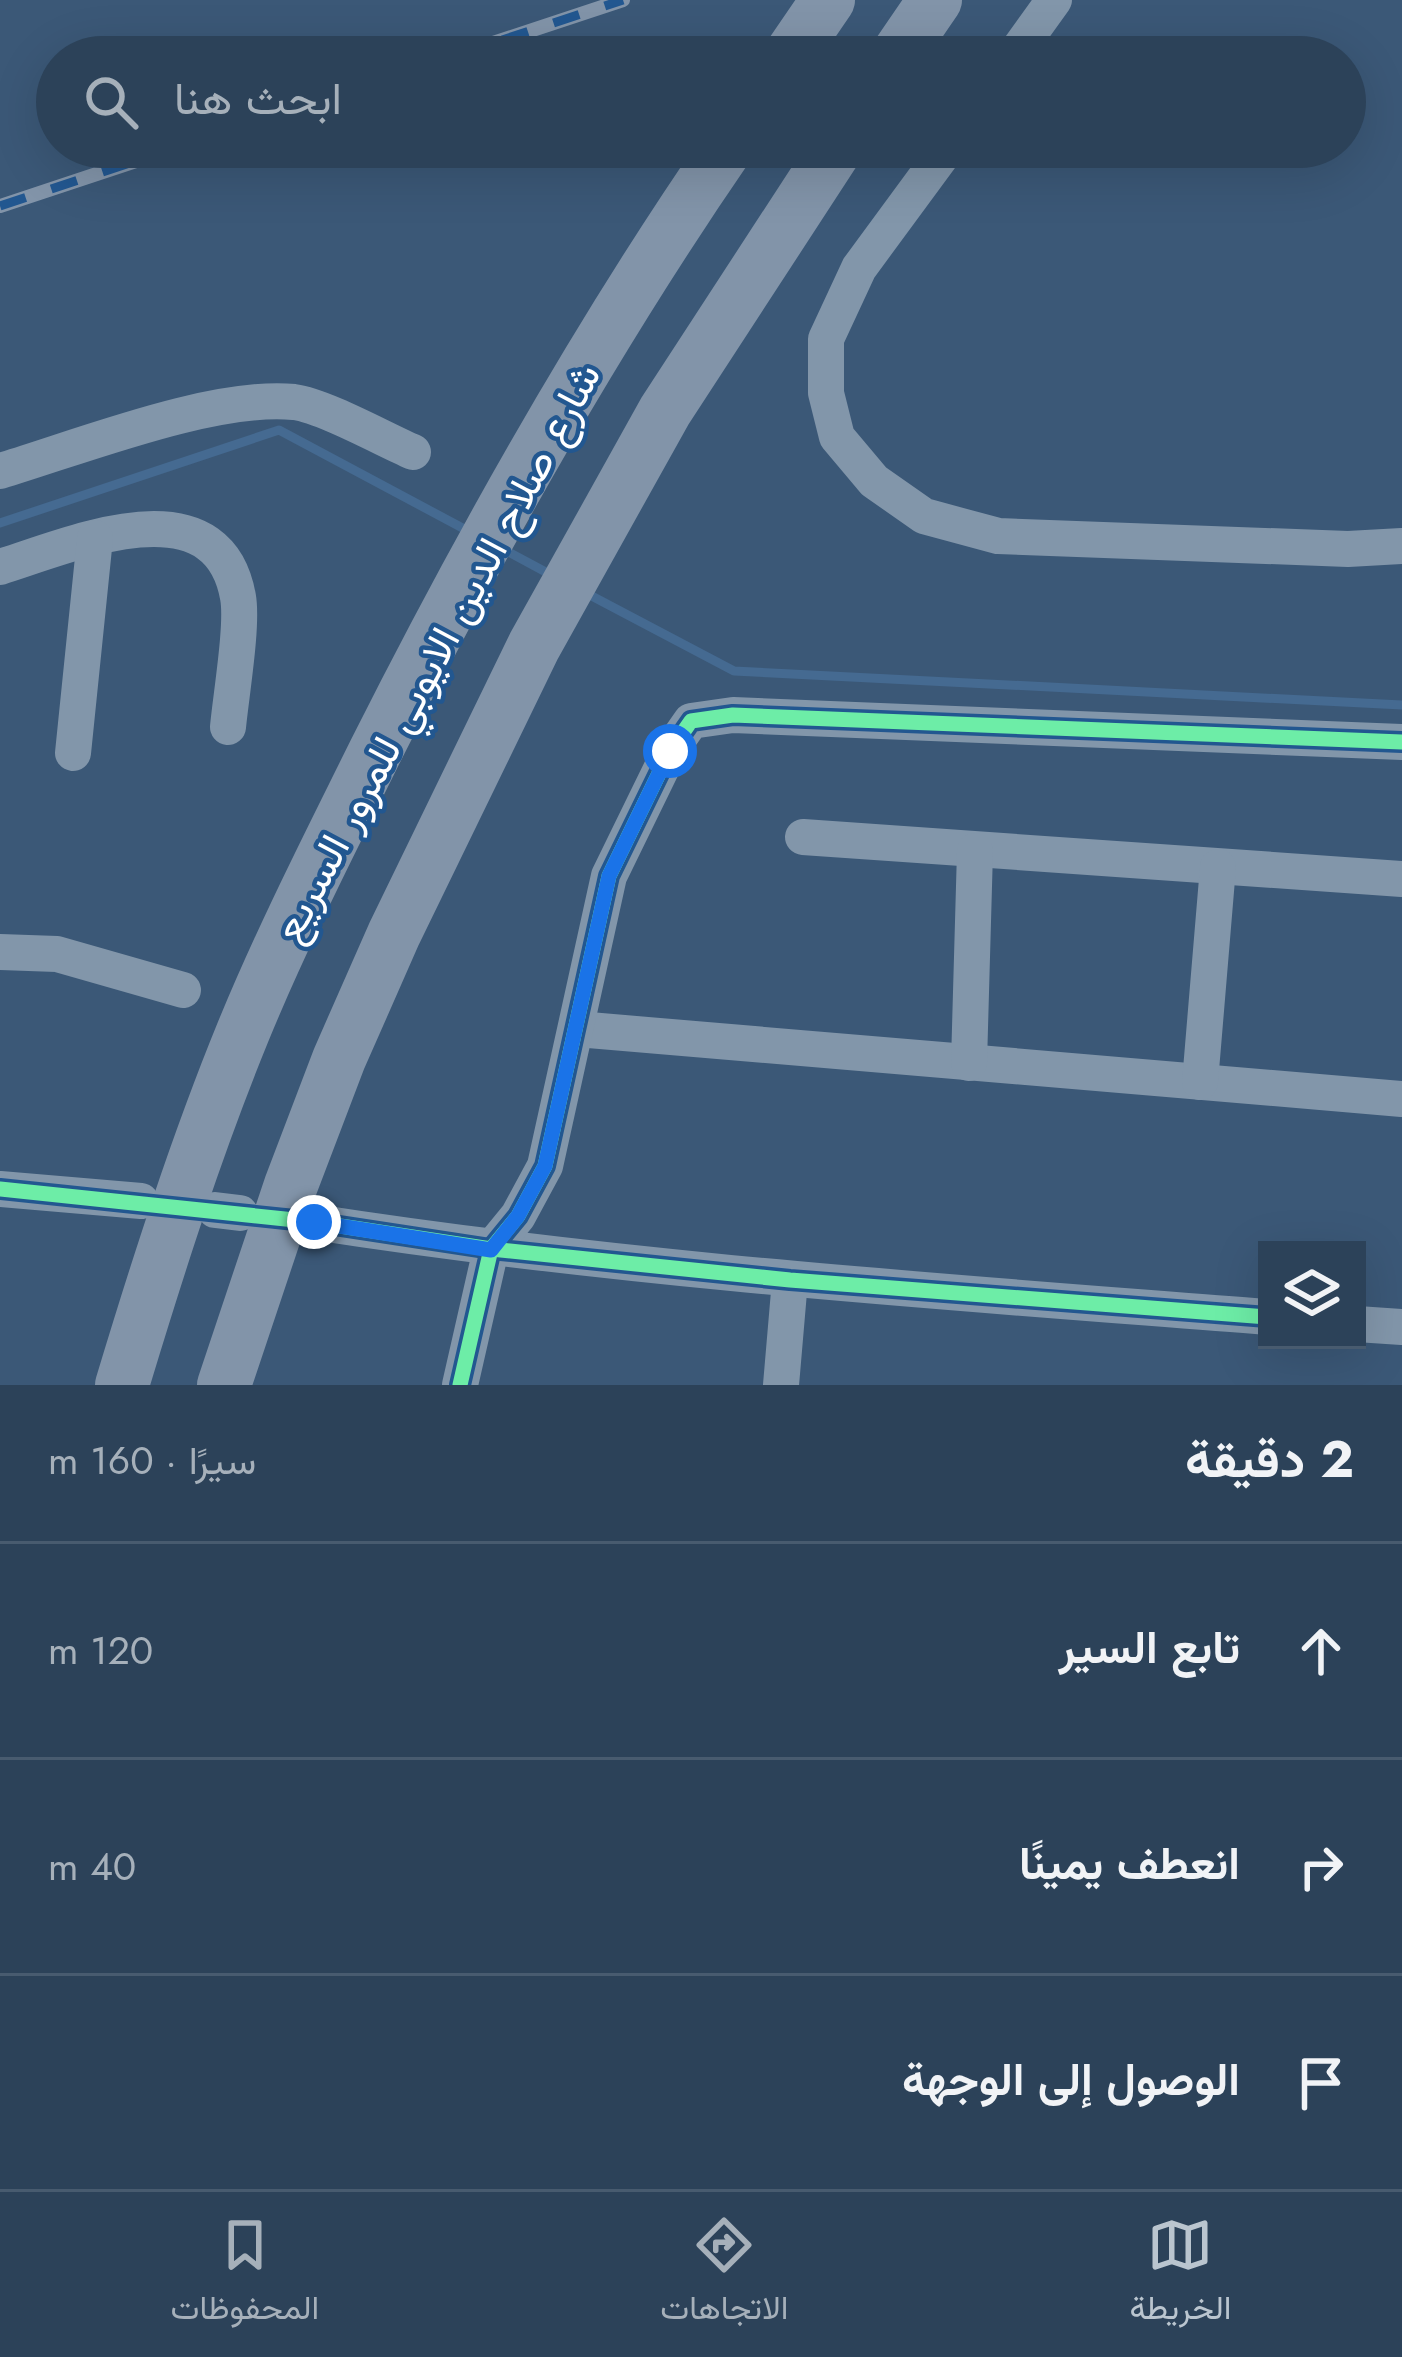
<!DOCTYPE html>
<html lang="ar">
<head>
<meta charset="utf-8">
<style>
	:root { --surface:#2c4259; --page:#384d62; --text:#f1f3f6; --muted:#a6b0ba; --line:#485b6f; --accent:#bac5cf }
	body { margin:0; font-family:Jost,Vazirmatn,sans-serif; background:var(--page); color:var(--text); direction:rtl }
	.controls { position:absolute; right:36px; bottom:36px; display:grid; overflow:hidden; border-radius:0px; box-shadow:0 12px 48px #0002 }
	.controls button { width:108px; height:108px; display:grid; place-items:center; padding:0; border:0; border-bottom:3px solid var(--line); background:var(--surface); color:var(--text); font:60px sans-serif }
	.stop { position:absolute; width:36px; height:36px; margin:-27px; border:9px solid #1a73e8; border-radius:50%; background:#fff }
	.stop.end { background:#1a73e8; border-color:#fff; box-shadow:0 3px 12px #0008 }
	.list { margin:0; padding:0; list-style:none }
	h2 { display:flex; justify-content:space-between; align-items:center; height:156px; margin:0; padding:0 48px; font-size:51px }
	h2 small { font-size:39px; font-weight:400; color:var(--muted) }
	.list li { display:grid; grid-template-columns:78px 1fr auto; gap:36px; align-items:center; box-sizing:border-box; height:216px; padding:0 48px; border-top:3px solid var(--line) }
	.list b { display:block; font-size:45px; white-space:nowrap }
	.list em { font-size:39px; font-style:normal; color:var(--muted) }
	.icon { flex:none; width:66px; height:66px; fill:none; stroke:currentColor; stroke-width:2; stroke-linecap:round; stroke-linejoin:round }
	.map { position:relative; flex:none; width:1402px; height:1385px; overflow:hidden; direction:ltr }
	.search { position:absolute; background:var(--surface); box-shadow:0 12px 48px #0002; left:36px; right:36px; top:36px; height:132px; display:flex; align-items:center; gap:30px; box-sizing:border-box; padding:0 42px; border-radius:66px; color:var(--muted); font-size:45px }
	.sheet { height:804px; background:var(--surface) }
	nav { display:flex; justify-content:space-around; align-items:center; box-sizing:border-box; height:168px; border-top:3px solid var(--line); background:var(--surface); font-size:33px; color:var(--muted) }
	nav a { display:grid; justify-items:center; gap:6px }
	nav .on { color:var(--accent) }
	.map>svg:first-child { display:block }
</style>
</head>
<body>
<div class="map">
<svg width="1402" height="1385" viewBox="0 0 1402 1385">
	<rect width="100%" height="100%" fill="#3b5877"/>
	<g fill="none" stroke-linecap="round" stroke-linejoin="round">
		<g stroke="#456a91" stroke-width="9">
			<path d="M0 523 279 430 470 532"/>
			<path d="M501 548 555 577"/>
			<path d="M586 593 734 671 1402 705"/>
		</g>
		<g stroke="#8296aa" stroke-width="36">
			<path d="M1013 57 1054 0"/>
			<path d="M948 147 859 268 826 339V393L837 437 874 481 924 516 998 536 1348 549 1402 546"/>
			<path d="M0 471C80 447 214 394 294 402 324 406 383 439 413 452"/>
			<path d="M0 567C71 545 217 480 238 597 243 625 231 695 228 727"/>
			<path d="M73 753 95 538"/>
			<path d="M803 837 1402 879"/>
			<path d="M0 952 57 954 183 990"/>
			<path d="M577 1029 1402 1099"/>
			<path d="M969 1063 975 851"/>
			<path d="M1200 1082 1218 867"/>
			<path d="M0 1189 141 1201"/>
			<path d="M215 1210 240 1213"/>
			<path d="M314 1222C630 1271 949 1292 1267 1317"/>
			<path d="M1357 1324 1402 1327"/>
			<path d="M460 1385 491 1249 518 1216 545 1166 609 876 670 751 691 721 733 715 1402 742"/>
			<path d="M781 1385 790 1280"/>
		</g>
		<g stroke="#8294a9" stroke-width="54">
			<path d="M789 57 828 0"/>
			<path d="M896 57 935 0"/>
		</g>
		<defs>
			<g id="rail">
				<path d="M451 57 623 0"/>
				<path d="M0 206 178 147"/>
			</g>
		</defs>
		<use href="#rail" stroke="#8294a9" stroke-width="14"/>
		<use href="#rail" stroke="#225790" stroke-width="9" stroke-dasharray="27" stroke-linecap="butt"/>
		<g stroke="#8294a9" stroke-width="54">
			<path d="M122 1385C158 1266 196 1147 243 1032 282 937 329 845 375 752 480 543 594 340 727 147"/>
			<path d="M224 1385 291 1185 339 1059 394 934 534 646 665 411 837 147"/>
		</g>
		<defs>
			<g id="cycleway">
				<path d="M0 1189 314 1222 491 1249 790 1280 1267 1317"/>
				<path d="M460 1385 491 1249 518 1216 545 1166 609 876 670 751 691 721 733 715 1402 742"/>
			</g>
		</defs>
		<use href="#cycleway" stroke="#225790" stroke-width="22"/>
		<use href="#cycleway" stroke="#6deda7" stroke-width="15"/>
	</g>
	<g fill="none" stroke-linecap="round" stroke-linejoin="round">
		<path stroke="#1a73e8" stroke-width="15" d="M314 1222 491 1250 518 1216 545 1166 609 876 670 751"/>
	</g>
	<g text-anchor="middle" stroke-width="9" stroke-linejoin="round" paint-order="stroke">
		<g font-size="42" fill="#fff" stroke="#225790">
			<text transform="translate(436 652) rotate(-62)" y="15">شارع صلاح الدين الايوبي للمرور السريع</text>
		</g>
	</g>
</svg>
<div class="controls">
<button><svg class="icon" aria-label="layers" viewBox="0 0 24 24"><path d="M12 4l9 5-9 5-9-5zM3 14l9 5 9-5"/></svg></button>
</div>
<div class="stop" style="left:670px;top:751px"></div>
<div class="stop end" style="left:314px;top:1222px"></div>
<div class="search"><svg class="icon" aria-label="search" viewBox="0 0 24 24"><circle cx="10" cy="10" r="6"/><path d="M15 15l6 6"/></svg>ابحث هنا</div>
</div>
<section class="sheet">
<h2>2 دقيقة<small>سيرًا · 160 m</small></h2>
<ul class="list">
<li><svg class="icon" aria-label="ahead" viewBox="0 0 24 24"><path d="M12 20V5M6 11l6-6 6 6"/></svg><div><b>تابع السير</b></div><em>120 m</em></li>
<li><svg class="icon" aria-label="right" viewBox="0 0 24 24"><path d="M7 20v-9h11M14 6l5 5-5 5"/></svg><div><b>انعطف يمينًا</b></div><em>40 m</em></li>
<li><svg class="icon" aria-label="arrive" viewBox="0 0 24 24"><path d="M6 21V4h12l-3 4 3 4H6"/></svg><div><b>الوصول إلى الوجهة</b></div></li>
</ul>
</section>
<nav>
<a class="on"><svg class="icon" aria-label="map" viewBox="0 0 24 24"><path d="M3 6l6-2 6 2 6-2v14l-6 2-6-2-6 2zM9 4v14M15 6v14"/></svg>الخريطة</a>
<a><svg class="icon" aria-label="directions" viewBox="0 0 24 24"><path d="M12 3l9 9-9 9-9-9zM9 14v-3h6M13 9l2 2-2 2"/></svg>الاتجاهات</a>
<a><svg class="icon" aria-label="saved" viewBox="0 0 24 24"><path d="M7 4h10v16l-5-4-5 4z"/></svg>المحفوظات</a>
</nav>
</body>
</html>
